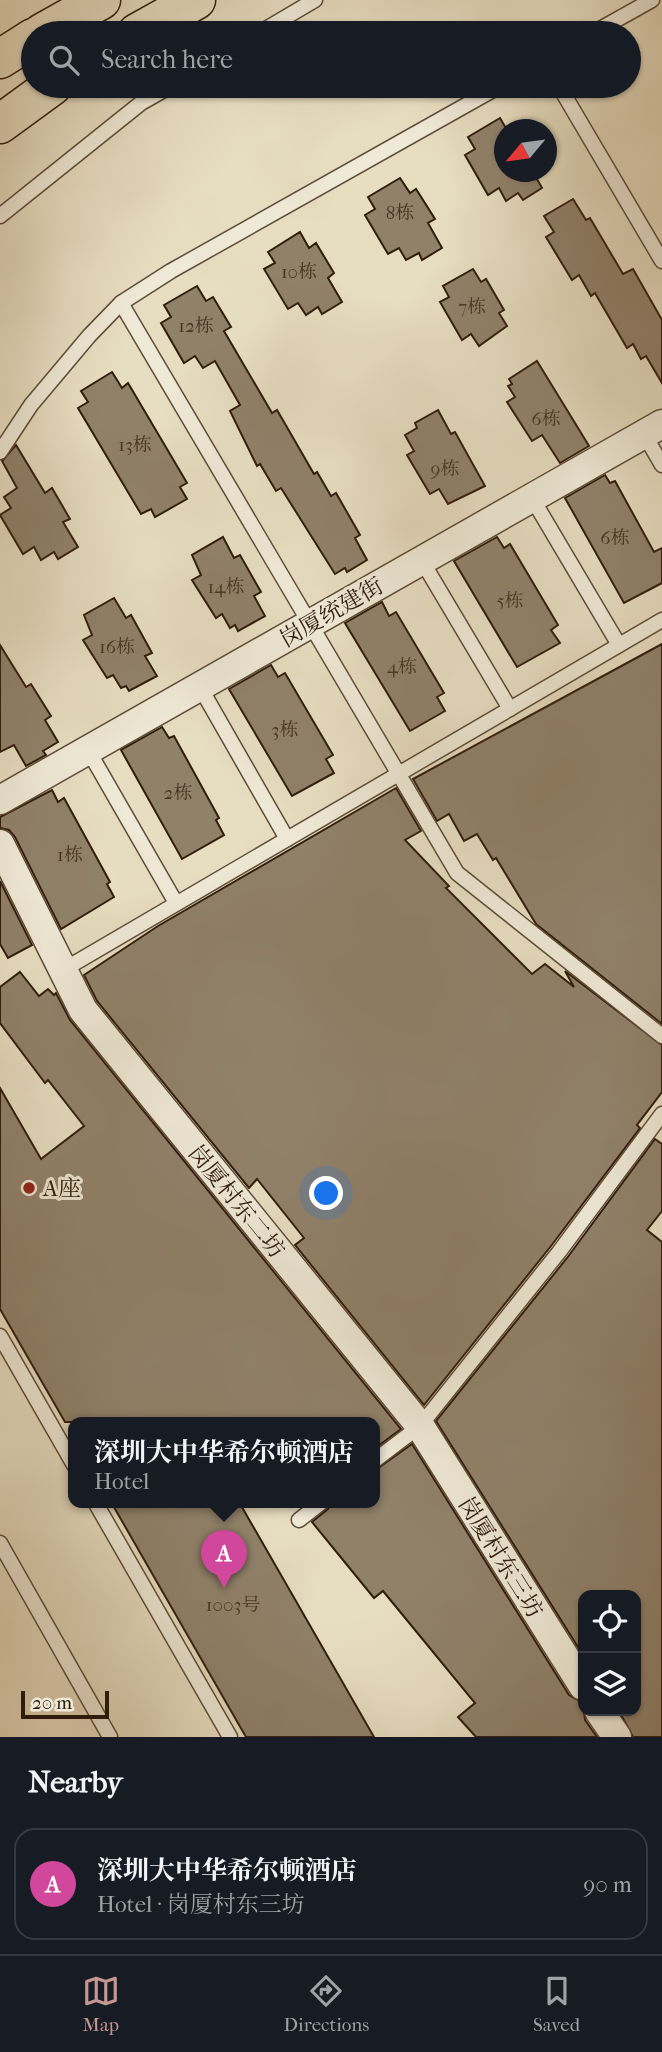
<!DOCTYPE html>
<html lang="en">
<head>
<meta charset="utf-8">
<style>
	:root { --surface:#171b24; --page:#20242c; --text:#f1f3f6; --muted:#9ea1a6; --line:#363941; --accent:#c59692 }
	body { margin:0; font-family:"IM FELL French Canon","Noto Serif SC",serif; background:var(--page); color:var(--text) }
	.controls { position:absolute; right:21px; bottom:21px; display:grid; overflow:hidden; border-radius:14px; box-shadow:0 2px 5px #0004 }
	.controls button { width:63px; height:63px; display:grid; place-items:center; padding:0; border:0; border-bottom:2px solid var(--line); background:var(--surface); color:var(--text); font:35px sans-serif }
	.compass { position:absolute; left:494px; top:119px; width:63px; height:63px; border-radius:50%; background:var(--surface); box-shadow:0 2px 5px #0004; rotate:241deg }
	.scale { position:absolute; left:21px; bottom:18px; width:88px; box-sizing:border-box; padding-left:7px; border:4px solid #311d0c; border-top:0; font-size:19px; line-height:24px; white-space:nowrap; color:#311d0c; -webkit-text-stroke:5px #efe9d7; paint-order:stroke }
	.you { position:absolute; left:327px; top:1194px; width:24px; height:24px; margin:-18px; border:5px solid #fff; border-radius:50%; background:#1a73e8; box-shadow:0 0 0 10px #1a73e833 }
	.badge { display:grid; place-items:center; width:46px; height:46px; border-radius:50%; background:var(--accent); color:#fff; font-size:23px; font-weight:700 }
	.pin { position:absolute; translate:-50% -58px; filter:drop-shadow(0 2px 4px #0008) }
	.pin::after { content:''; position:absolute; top:37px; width:24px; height:21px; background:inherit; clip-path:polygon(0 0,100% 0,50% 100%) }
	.popup { position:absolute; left:68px; top:1417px; width:312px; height:91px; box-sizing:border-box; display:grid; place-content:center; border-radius:14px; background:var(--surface); filter:drop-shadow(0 2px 5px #0005); font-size:23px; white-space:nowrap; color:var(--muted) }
	.popup b { font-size:26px; color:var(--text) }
	.popup::after { content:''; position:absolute; left:50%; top:100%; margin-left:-14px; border:14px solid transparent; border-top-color:var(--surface) }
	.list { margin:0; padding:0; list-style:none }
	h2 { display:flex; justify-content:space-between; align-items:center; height:91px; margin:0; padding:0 28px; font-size:30px }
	h2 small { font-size:23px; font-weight:400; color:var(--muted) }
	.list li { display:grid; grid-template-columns:46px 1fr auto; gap:21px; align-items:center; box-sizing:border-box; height:112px; margin:0 14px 14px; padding:0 14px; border:2px solid var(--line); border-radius:21px }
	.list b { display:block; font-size:26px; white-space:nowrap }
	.list p { margin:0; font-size:23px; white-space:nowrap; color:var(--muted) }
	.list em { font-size:23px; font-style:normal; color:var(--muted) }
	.icon { flex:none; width:38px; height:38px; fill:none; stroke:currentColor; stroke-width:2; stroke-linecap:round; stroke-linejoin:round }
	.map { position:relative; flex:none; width:662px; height:1737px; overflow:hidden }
	.search { position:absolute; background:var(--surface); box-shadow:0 2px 5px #0004; left:21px; right:21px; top:21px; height:77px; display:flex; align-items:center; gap:18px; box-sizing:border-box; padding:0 24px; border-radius:38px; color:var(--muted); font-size:26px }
	.sheet { height:217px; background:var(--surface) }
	nav { display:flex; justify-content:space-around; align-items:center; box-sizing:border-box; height:98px; border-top:2px solid var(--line); background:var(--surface); font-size:19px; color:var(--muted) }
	nav a { display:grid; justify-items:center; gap:4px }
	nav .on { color:var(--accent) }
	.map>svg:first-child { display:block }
</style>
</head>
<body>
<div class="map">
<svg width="662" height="1737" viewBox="0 0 662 1737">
	<rect width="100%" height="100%" fill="#e7ddc1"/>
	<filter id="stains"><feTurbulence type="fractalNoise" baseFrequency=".00286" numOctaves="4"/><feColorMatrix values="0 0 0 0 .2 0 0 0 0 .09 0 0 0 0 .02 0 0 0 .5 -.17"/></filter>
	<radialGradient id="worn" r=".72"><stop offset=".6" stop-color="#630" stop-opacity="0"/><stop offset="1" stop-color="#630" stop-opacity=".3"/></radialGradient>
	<g fill="#90816a" stroke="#311d0c" stroke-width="2">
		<path d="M500 118 507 130H505V172H533L542 188 523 200 518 193 506 201 499 188 488 195 465 155 475 149 468 137Z"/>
		<path d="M400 178 410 193 416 189 435 219 428 223 442 248 422 260 419 253 406 260 399 248 388 254 365 215 375 209 368 197Z"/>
		<path d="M573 199 586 220 590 218 623 274 633 269 662 320V383L646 356 641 359 633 344 627 348 595 293 591 296 579 275 572 280 546 237 554 232 544 216Z"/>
		<path d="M300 232 309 248 316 243 334 273 328 278 342 302 322 314 318 307 306 315 298 303 288 309 264 269 275 263 268 252Z"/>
		<path d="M473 269 481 282 486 279 504 310 499 313 507 326 479 346 471 334 462 340 440 302 449 297 443 286Z"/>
		<path d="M197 286 206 301 213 297 231 327 224 331 272 413 277 410 314 474 317 472 331 496 336 493 360 535 355 538 367 560 347 572 345 568 335 574 281 488 276 491 260 464 257 466 230 411 240 405 215 361 203 368 195 356 184 363 161 323 171 317 164 305Z"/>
		<path d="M537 361 589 446 560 463 542 435 532 441 507 402 515 397 508 386 512 384 509 379Z"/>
		<path d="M112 372 122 388 128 383 187 483 180 487 187 499 155 517 151 509 141 514 78 408 88 402 81 391Z"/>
		<path d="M438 410 451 434 455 432 485 486 448 504 439 489 430 494 407 455 414 451 405 435 417 428 415 423Z"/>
		<path d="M16 445 45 493 52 488 70 519 63 522 78 547 58 559 54 552 41 560 34 547 23 554 0 515 11 508 4 497 17 488 2 461Z"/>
		<path d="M605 475 610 483 615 481 654 552 662 548V583L624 603 565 498Z"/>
		<path d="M223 537 234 558 240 555 261 592 254 596 265 616 238 631 235 625 230 628 222 614 216 618 192 580 201 575 192 555Z"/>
		<path d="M497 537 504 548 510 544 558 625 551 630 560 643 517 667 454 561Z"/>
		<path d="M114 598 126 618 131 615 152 653 145 656 157 676 129 691 126 686 121 688 113 675 107 678 83 640 92 635 84 615Z"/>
		<path d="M382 602 389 616 396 612 444 693 437 697 445 711 410 731 345 623Z"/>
		<path d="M662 644V1024L536 924 496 858 493 860 477 834 464 841 449 814 437 821 413 779Z"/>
		<path d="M0 645 26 687 31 684 51 716 45 720 58 742 43 751 46 755 26 766 14 745 0 752Z"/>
		<path d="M271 665 278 677 285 673 333 755 326 759 334 773 292 796 229 689Z"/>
		<path d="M162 727 169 738 174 736 219 818 216 820 224 835 182 859 121 750Z"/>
		<path d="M396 788 421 831 405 840 449 886 446 888 532 974 545 964 574 987 565 971 662 1045V1092L637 1125 640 1128 551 1246 424 1405 295 1245 304 1238 257 1179 249 1188 97 1001 84 975 158 926Z"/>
		<path d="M52 790 58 802 64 798 110 882 107 884 114 897 61 929 15 837 9 830 0 828V817Z"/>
		<path d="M0 881 32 945 8 958 0 944Z"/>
		<path d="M20 972 39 996 48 989 54 995 56 993 70 1020 401 1429 374 1449V1422H65L0 1309V1088L41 1159 84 1126 48 1080 45 1083 0 1023V987Z"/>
		<path d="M655 1139 662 1144V1211L647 1230 662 1242V1737H633L619 1711H636V1595H583V1655L436 1421 567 1258Z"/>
		<path d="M412 1444 569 1695 583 1703 585 1720 597 1737H476L458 1717 475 1703 383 1591 374 1598 312 1522 328 1509 331 1502H374V1471Z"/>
		<path d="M111 1502H239L374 1737H246Z"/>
	</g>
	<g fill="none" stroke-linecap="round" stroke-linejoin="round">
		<defs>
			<g id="service">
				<path d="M259 33 315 0"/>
				<path d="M593 33 652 0"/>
				<path d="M559 86 662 261"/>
				<path d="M0 216 141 103 171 86"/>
				<path d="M121 303 457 873 662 1036"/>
				<path d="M644 434 662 465"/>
				<path d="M0 452 31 405 89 336 121 303 171 271 500 86"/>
				<path d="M532 498 619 645"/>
				<path d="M422 561 510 709"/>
				<path d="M200 687 287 839"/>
				<path d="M88 750 176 903"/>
				<path d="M63 970 662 620"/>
				<path d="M0 1336 74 1465"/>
				<path d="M374 1461 420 1426 559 1252 662 1114"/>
				<path d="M95 1502 230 1737"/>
				<path d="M299 1520 322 1502"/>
				<path d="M0 1543 110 1737"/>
			</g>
			<g id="minor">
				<path d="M0 800 662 424"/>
				<path d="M0 844 83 1010 420 1426 583 1686"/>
				<path d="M599 1711 617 1737"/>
			</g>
			<g id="trunk">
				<path d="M42 33 101 0"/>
				<path d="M137 33 196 0"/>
				<path d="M0 59 33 38"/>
				<path d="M0 124 52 86"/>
			</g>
		</defs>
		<use href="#service" stroke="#5e4d39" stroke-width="17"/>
		<use href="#minor" stroke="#5e4d39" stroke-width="31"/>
		<use href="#trunk" stroke="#311d0c" stroke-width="41"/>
		<use href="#service" stroke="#efe9d7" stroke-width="14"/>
		<use href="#minor" stroke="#efe9d7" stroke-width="28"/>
		<use href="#trunk" stroke="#e7ddc1" stroke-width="38"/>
	</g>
	<circle fill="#8f2418" stroke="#efe9d7" stroke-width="2.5" cx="29" cy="1188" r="7"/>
	<g text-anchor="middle" stroke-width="6" stroke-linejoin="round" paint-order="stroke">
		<g font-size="19" fill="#493624">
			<text x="400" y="219">8栋</text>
			<text x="299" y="278">10栋</text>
			<text x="472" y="313">7栋</text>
			<text x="196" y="332">12栋</text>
			<text x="546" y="425">6栋</text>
			<text x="135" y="451">13栋</text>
			<text x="445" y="475">9栋</text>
			<text x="615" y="544">6栋</text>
			<text x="226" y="593">14栋</text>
			<text x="510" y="607">5栋</text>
			<text x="117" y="653">16栋</text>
			<text x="402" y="673">4栋</text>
			<text x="285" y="736">3栋</text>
			<text x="178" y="799">2栋</text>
			<text x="70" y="861">1栋</text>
			<text x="233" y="1611">1003号</text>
		</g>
		<g font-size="23" fill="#311d0c" stroke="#efe9d7">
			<text transform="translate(331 612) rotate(-30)" y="8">岗厦统建街</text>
			<text transform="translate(237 1201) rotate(51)" y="8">岗厦村东二坊</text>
			<text transform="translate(501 1557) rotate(58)" y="8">岗厦村东三坊</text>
		</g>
		<g font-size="23" fill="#311d0c" stroke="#efe9d7" text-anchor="start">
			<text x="43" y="1196">A座</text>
		</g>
	</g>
	<rect width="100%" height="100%" filter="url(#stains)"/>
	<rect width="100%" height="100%" fill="url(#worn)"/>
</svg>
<div class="controls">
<button><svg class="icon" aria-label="locate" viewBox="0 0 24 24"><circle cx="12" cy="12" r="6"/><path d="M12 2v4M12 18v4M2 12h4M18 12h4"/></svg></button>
<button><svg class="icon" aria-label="layers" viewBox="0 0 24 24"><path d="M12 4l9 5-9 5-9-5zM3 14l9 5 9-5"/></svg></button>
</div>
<svg class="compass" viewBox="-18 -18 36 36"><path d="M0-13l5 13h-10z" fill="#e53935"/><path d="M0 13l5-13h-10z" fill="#9ea1a6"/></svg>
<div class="scale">20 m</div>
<div class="you"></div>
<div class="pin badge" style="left:224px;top:1588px;background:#d1479c">A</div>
<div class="popup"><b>深圳大中华希尔顿酒店</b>Hotel</div>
<div class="search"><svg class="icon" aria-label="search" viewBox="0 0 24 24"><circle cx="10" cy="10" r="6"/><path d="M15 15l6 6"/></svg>Search here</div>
</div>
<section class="sheet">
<h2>Nearby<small></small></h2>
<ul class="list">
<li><span class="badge" style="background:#d1479c">A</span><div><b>深圳大中华希尔顿酒店</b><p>Hotel · 岗厦村东三坊</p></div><em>90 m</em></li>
</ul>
</section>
<nav>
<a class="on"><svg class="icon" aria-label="map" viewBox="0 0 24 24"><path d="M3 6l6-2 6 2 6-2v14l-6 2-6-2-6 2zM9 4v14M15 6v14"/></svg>Map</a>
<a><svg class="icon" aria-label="directions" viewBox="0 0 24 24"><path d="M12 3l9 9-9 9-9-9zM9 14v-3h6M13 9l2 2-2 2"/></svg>Directions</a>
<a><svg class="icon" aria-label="saved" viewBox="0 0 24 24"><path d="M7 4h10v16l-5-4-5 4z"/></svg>Saved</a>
</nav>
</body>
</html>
